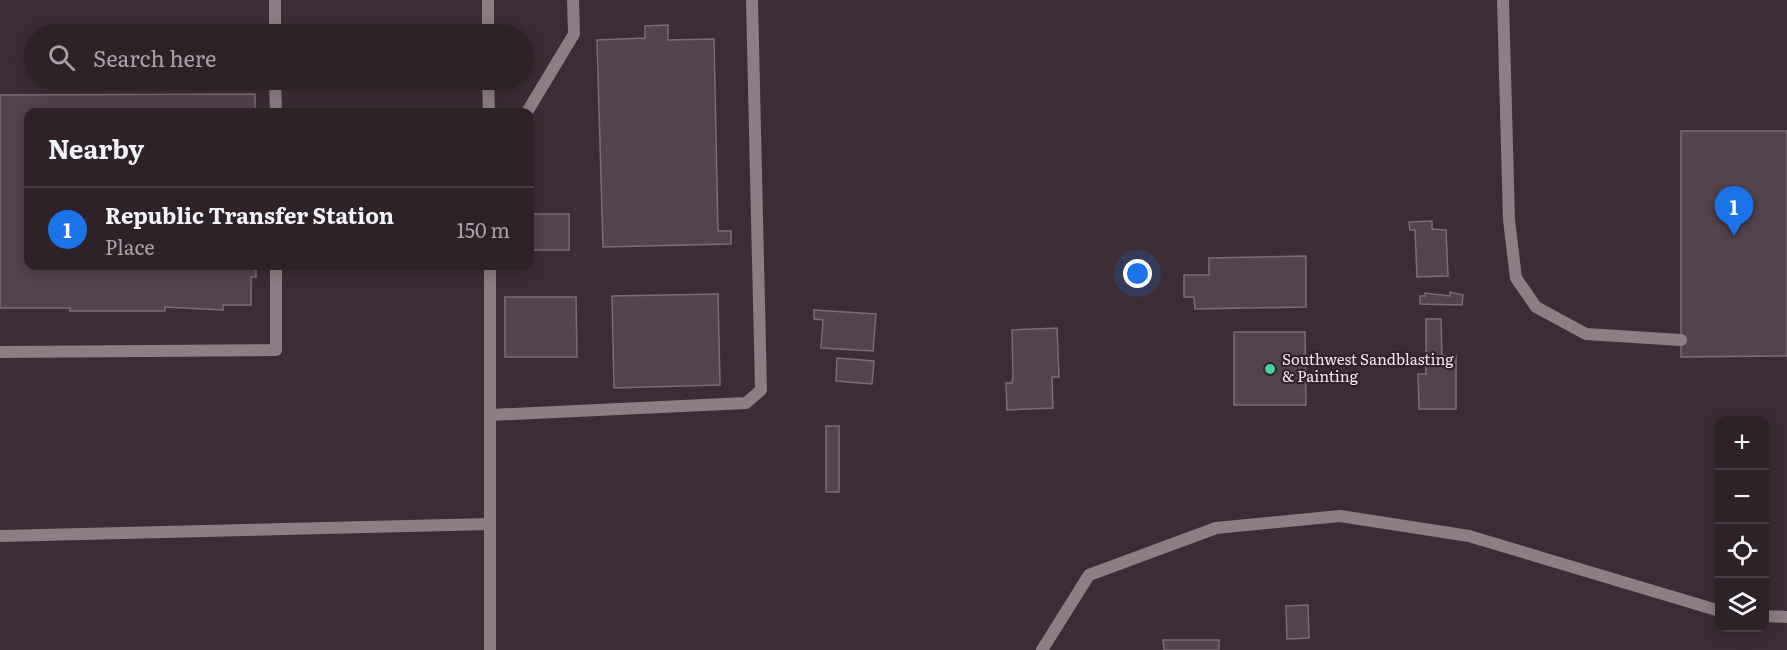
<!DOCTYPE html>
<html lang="en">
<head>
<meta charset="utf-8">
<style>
	:root { --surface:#2e2128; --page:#3a2e34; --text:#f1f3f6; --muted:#a7a3a8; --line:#493e45; --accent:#1a73e8 }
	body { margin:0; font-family:Literata,serif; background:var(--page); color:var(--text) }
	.controls { position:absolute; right:18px; bottom:18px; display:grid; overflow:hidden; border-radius:12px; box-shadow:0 3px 15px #0003 }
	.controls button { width:54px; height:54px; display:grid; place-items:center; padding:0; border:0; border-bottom:2px solid var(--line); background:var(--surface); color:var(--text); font:30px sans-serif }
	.you { position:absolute; left:1138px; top:274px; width:21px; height:21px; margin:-15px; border:4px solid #fff; border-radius:50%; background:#1a73e8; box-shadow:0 0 0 9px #1a73e833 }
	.badge { display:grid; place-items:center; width:39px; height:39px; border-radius:50%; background:var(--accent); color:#fff; font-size:20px; font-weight:700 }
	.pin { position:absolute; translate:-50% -50px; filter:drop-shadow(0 2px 3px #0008) }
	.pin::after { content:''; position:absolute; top:32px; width:21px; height:18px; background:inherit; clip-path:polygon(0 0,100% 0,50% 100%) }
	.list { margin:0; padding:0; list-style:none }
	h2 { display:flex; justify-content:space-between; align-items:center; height:78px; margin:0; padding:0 24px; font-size:26px }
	h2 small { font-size:20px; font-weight:400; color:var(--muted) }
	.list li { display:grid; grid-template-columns:39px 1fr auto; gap:18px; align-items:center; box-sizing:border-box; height:84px; padding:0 24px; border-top:2px solid var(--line) }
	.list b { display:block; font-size:22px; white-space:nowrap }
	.list p { margin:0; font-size:20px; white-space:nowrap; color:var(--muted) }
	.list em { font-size:20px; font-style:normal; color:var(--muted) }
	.icon { flex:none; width:33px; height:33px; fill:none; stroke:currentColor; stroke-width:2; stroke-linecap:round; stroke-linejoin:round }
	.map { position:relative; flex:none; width:1787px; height:650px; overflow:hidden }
	.search { position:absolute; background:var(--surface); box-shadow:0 3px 15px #0003; left:24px; top:24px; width:510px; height:66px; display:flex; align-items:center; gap:15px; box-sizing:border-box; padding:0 21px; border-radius:33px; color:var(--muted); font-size:22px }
	.panel { position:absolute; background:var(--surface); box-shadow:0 3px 15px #0003; left:24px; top:108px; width:510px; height:162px; border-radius:12px }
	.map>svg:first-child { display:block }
</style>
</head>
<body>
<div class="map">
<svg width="1787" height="650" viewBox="0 0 1787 650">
	<rect width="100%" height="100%" fill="#3d2c35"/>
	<g fill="#54424c" stroke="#7f6b75" stroke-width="1.5">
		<path d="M668 25V40L714 39 718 231H731V244L603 247 597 40 645 38V26Z"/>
		<path d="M255 94V112H28V266H256V277H251V305H223V310L165 307V311H70V308H0V95Z"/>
		<path d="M1681 131H1787V356L1681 357Z"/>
		<rect x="531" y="214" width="38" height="36"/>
		<path d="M1432 221V229L1446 230 1448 276 1417 277 1415 230H1410L1409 222Z"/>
		<path d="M1306 256V307L1195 309 1194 297H1184V275H1209V258Z"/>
		<path d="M1450 292 1463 295 1462 305 1420 304V296H1425V293L1450 296Z"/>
		<path d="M718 294 720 385 614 388 612 296Z"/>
		<path d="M505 297H576L577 357H505Z"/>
		<path d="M814 310 876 314 873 351 821 348 823 320 814 319Z"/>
		<path d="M1426 319H1441L1442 356H1456V409H1419L1418 374H1426Z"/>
		<path d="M1057 328 1059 377H1052L1053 408 1007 410 1006 383H1012L1013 377 1012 330Z"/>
		<path d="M1234 332H1305L1306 405H1234Z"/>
		<path d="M837 358 874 361 872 384 836 381Z"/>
		<rect x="826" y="426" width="13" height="66"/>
		<path d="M1308 605 1309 638 1287 639 1286 606Z"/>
		<path d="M1163 640H1219V650H1164Z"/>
	</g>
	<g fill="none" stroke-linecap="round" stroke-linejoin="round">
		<g stroke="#8d7d85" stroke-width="12">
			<path d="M275 0V34"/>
			<path d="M488 0V34"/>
			<path d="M1503 0 1509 220 1516 278 1536 307 1586 334 1681 340"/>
			<path d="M275 80 276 112"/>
			<path d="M488 80 489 112"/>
			<path d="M527 112 574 34 573 0"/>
			<path d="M0 352 276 350V266"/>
			<path d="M490 415 746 403 761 390 752 0"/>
			<path d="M490 524V650"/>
			<path d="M0 536 490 524V266"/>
			<path d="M1764 616 1787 617"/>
			<path d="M1042 650 1089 575 1216 528 1340 516 1469 536 1720 611"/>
		</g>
	</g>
	<circle fill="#42d4a1" stroke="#32222b" stroke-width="2" cx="1270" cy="369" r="6"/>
	<g text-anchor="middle" stroke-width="4.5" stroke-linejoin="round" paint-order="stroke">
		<g font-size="15" fill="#f3e7ed" stroke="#32222b" text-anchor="start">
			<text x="1282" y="365">Southwest Sandblasting<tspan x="1282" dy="17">&amp; Painting</tspan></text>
		</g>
	</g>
</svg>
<div class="controls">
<button>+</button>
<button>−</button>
<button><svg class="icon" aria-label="locate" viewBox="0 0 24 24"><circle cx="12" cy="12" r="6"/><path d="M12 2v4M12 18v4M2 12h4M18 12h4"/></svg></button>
<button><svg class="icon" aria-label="layers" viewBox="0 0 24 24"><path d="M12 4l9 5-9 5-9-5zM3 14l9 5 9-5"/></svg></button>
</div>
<div class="you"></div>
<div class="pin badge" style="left:1734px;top:236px">1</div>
<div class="search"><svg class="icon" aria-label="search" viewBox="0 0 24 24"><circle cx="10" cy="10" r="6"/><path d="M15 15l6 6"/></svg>Search here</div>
<section class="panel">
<h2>Nearby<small></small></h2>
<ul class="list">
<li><span class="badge">1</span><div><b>Republic Transfer Station</b><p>Place</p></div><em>150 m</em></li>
</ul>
</section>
</div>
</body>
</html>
